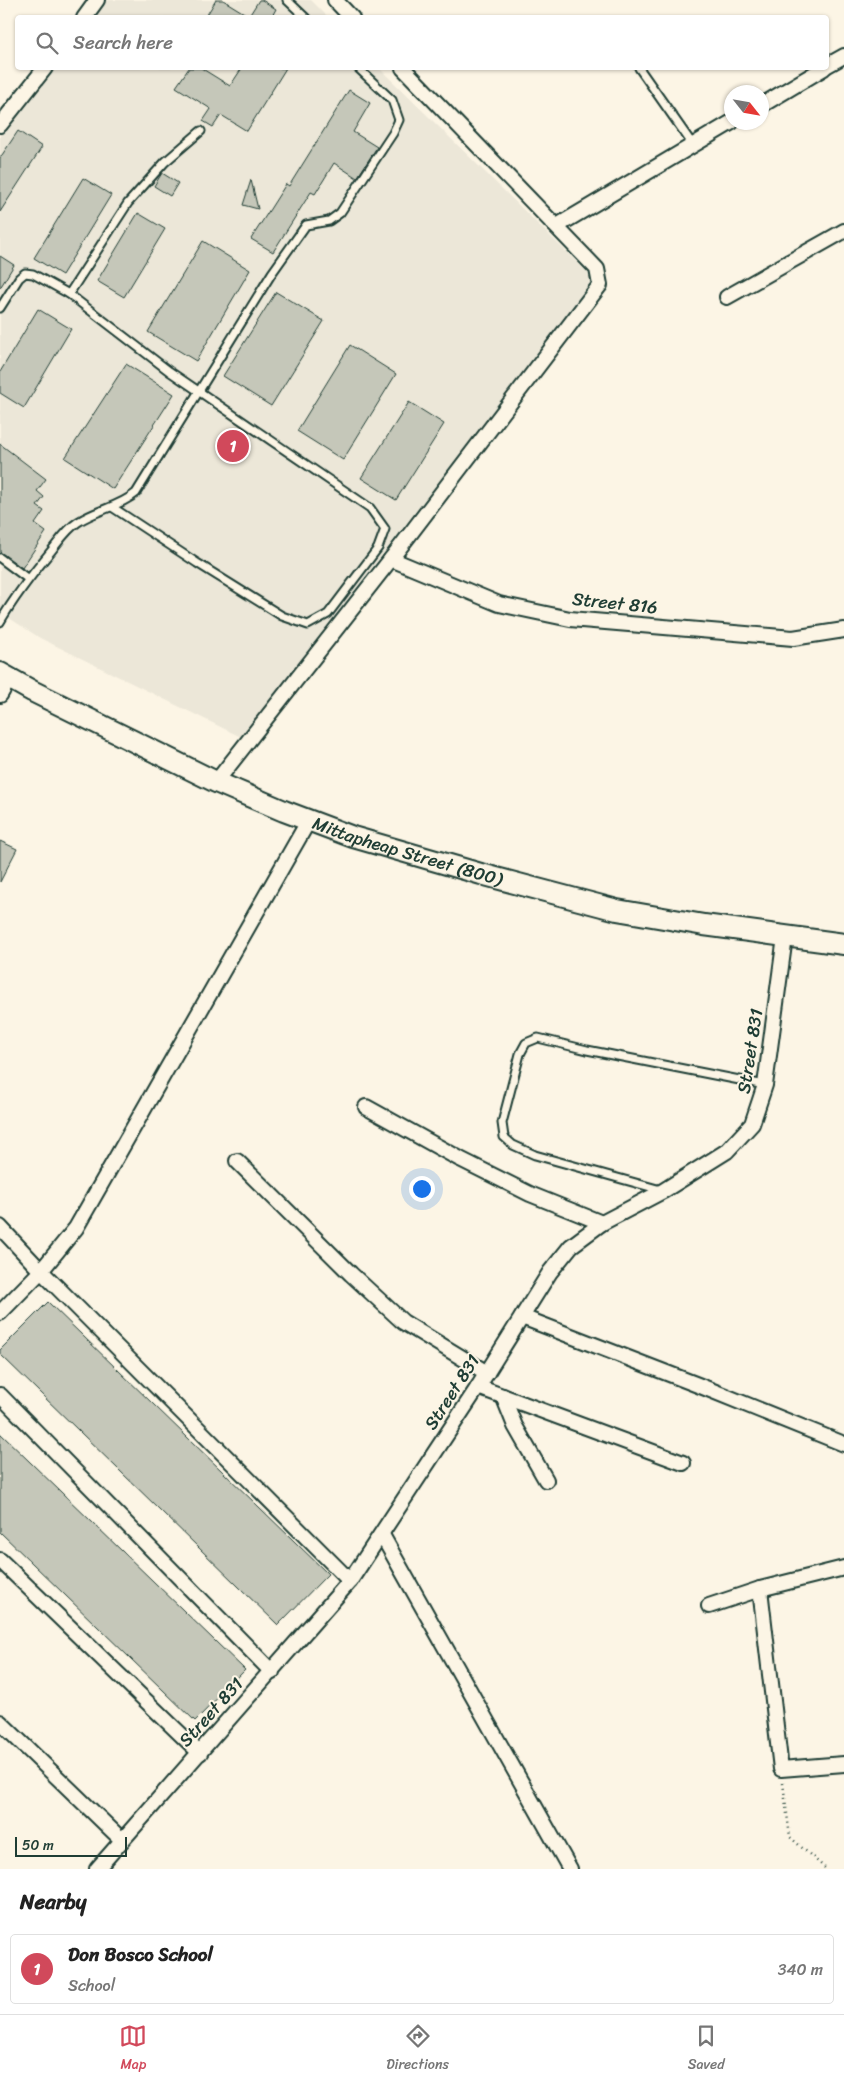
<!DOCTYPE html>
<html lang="en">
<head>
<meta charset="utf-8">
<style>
	:root { --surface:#fff; --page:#f6f6f6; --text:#222; --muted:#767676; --line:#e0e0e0; --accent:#d1495b }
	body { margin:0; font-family:Sriracha,sans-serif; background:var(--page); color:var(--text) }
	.compass { position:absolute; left:724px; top:85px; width:45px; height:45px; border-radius:50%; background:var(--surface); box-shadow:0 1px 4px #0004; rotate:121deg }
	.scale { position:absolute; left:15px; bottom:12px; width:112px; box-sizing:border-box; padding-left:5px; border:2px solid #1f3d34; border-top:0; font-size:14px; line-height:18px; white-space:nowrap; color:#1f3d34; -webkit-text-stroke:4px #fcf5e5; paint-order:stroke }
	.you { position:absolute; left:421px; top:1188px; width:18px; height:18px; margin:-12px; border:4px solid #fff; border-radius:50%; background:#1a73e8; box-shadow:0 0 0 8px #1a73e833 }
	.badge { display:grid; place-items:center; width:32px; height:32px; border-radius:50%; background:var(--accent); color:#fff; font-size:16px; font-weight:700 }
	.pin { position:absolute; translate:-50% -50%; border:2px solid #fff; box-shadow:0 1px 5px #0006 }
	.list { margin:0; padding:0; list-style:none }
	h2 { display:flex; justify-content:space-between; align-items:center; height:65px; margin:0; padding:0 20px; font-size:21px }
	h2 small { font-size:16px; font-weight:400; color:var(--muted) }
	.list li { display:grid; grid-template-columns:32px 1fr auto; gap:15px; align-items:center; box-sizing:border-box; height:70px; margin:0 10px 10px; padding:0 10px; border:1px solid var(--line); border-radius:5px }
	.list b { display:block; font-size:19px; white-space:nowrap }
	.list p { margin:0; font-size:16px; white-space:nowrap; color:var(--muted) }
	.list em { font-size:16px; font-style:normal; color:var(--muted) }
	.icon { flex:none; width:28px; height:28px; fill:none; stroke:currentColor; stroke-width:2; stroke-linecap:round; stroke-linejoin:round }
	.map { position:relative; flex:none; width:844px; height:1869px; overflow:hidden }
	.search { position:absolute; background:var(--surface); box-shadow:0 1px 4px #0004; left:15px; right:15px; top:15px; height:55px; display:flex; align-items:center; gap:12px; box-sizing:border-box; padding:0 18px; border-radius:5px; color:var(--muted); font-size:19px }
	.sheet { height:145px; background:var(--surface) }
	nav { display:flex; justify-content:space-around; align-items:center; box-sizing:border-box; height:70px; border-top:1px solid var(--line); background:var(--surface); font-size:14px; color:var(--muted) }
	nav a { display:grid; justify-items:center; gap:2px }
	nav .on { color:var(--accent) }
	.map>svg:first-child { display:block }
</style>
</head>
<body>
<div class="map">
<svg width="844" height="1869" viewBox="0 0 844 1869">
	<rect width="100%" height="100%" fill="#fcf5e5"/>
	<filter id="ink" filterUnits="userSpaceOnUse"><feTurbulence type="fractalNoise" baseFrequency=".02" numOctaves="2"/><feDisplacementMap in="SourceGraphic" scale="10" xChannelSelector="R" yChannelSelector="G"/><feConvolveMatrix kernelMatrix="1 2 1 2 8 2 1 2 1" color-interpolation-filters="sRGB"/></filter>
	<g filter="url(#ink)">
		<g fill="#ece7d8">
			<path d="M105 0H311L328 17 91 18Z"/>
			<path d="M50 68H379L595 280 241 737 40 638 0 612V129Z"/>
		</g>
		<g fill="#c5c7b9" stroke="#1f3d34">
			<path d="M216 0H223L249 16 259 0H262L276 9 271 18H205Z"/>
			<path d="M189 68H201L230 86 242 68H286L247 131 221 115 213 127 203 121 211 109 176 87Z"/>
			<path d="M349 90 370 103 353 132 377 147 357 178 334 163 315 194 311 192 273 252 251 239 286 184 289 186Z"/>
			<path d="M18 131 42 147 0 212V158Z"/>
			<path d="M162 173 178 183 170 196 154 186Z"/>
			<path d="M83 178 111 195 62 275 34 258Z"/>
			<path d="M251 180 258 209 243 205Z"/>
			<path d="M138 213 165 229 124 297 97 281Z"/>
			<path d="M203 241 250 270 196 361 148 332Z"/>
			<path d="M0 256 14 265 0 288Z"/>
			<path d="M276 292 324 321 271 406 223 376Z"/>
			<path d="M38 309 71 329 24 408 0 393V372Z"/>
			<path d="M350 345 396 374 343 460 297 431Z"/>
			<path d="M126 364 174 394 113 489 65 458Z"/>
			<path d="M409 402 444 424 396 500 361 478Z"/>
			<path d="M0 444 46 479 37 491 44 497 37 506 44 511 35 524 46 532 22 568 0 552Z"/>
			<path d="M0 841 17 849 0 882Z"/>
			<path d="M48 1302 328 1574 278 1625 0 1354V1350Z"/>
			<path d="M0 1433 245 1670 195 1721 0 1532Z"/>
		</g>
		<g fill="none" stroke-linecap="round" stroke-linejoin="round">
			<defs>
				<g id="lane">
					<path d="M287 0 306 18"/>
					<path d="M639 68 693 145"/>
					<path d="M69 294 128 203 165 162 201 131"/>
					<path d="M0 308 19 278 25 273 33 274 69 294 169 371 370 508 385 529 378 548 328 614 308 625 282 616 197 563 112 507"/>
					<path d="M0 558 28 579"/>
					<path d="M0 622C15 596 33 573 52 550 60 540 67 529 78 522 96 510 119 507 136 493L272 273 306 225 329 221 340 213 393 133 399 120 392 100 358 68"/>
					<path d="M661 1190 535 1155 513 1145 504 1137 502 1123 520 1054 526 1043 538 1038 587 1050 765 1085"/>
				</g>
				<g id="street">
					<path d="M335 0 352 18"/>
					<path d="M84 18 97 0"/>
					<path d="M826 66 844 56"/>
					<path d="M762 105 824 68"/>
					<path d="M0 125 45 68"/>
					<path d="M557 226 732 122"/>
					<path d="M727 297 844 231"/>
					<path d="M391 559 499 604 570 619 793 638 844 630"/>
					<path d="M0 695 9 679"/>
					<path d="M216 782 391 559 600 285 597 269 403 68"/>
					<path d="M366 1107 460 1159 530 1194 602 1223"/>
					<path d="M237 1161 351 1274 403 1322 487 1373"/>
					<path d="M0 1227 41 1271 350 1581"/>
					<path d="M0 1313 41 1271 76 1228 309 820"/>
					<path d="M522 1317 703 1387 844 1444"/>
					<path d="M478 1387 683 1463"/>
					<path d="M0 1395 272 1672"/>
					<path d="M503 1396 515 1426 546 1480"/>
					<path d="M382 1535 570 1869"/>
					<path d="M0 1560 200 1753"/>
					<path d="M760 1589 781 1769 844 1764"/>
					<path d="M709 1606 760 1589 844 1568"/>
					<path d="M0 1722 122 1840"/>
					<path d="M97 1869 350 1581 478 1387 550 1272 571 1246 602 1223 663 1191 727 1151 752 1124 765 1085 785 937"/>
				</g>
				<g id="secondary">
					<path id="s1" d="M0 673 32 691 216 782 284 811 353 837 481 874 617 910 704 925 844 944"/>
				</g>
			</defs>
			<use href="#lane" stroke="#1f3d34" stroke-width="11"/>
			<use href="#street" stroke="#1f3d34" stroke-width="18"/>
			<use href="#secondary" stroke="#1f3d34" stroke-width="24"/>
			<path stroke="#1f3d34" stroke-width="2.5" stroke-dasharray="1 4" stroke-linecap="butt" d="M783 1783 790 1837 826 1869"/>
			<use href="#lane" stroke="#fcf5e5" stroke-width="7"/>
			<use href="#street" stroke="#fcf5e5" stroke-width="14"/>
			<use href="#secondary" stroke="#fcf5e5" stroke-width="20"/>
		</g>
	</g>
	<g text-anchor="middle" stroke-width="4" stroke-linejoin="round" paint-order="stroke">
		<g font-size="18" fill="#1f3d34" stroke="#fcf5e5">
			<text transform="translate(615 603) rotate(6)" y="6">Street 816</text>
			<text dy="6" stroke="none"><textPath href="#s1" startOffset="446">Mittapheap Street (800)</textPath></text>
			<text transform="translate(750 1051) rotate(-81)" y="6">Street 831</text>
			<text transform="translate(452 1392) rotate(-57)" y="6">Street 831</text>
			<text transform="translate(211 1712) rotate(-48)" y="6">Street 831</text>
		</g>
	</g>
</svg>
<svg class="compass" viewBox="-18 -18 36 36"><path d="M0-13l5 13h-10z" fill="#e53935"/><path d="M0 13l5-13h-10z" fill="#767676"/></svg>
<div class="scale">50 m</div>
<div class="you"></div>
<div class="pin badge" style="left:233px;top:446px">1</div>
<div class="search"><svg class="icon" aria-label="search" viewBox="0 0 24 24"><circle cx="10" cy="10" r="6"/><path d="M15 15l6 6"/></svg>Search here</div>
</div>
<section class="sheet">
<h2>Nearby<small></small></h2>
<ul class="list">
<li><span class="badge">1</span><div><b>Don Bosco School</b><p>School</p></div><em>340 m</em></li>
</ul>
</section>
<nav>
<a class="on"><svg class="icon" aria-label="map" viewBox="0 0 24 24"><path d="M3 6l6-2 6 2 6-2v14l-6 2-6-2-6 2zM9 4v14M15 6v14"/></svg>Map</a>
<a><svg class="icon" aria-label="directions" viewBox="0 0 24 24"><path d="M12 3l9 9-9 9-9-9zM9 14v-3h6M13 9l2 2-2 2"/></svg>Directions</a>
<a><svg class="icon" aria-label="saved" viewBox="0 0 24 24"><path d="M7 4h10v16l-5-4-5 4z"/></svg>Saved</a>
</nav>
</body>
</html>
